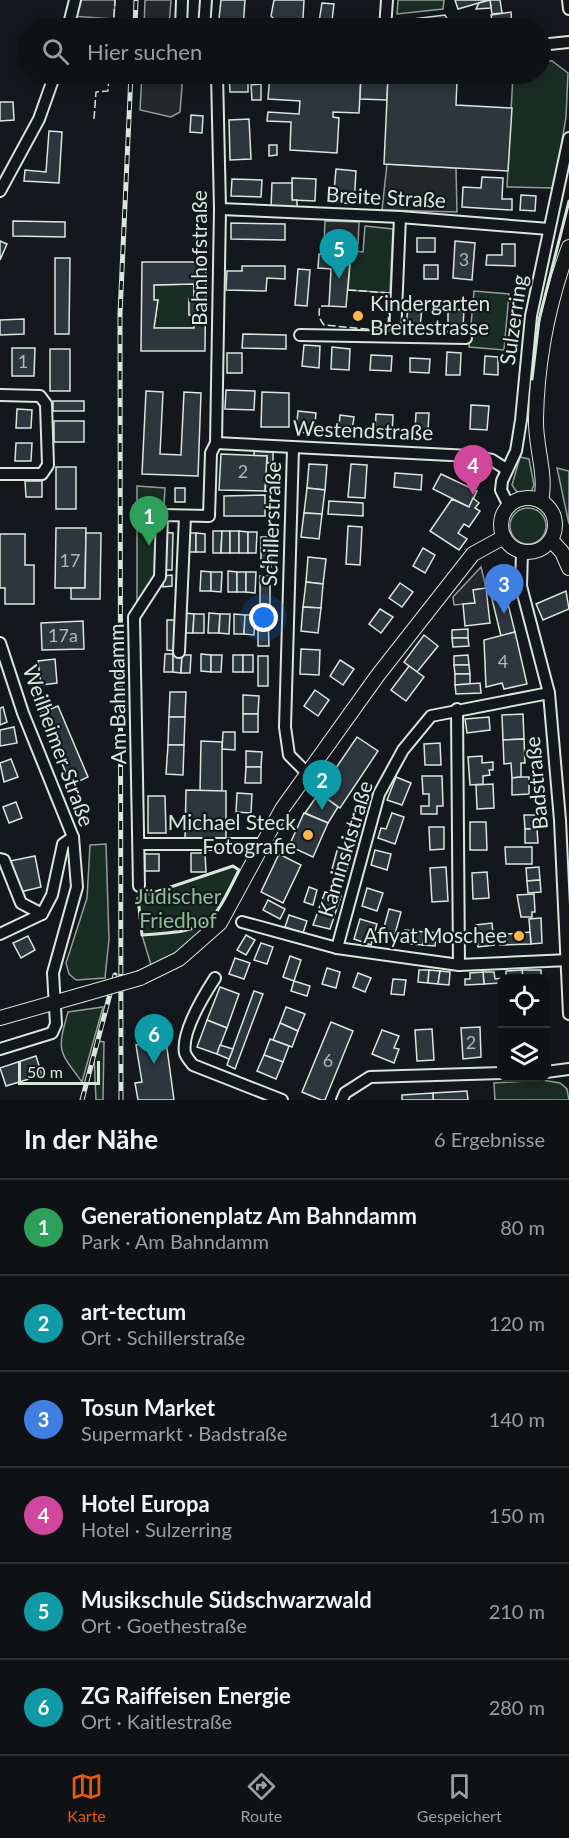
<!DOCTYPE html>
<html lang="de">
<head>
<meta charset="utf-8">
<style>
	:root { --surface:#0f1215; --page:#181b1e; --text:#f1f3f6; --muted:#9b9ea0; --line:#2f3234; --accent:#ea580c }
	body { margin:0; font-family:Lato,sans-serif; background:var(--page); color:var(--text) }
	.controls { position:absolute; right:18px; bottom:18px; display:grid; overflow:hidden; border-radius:12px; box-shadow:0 3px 15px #0003 }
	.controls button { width:54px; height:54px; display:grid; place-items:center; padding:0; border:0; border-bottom:2px solid var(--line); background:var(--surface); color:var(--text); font:30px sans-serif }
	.scale { position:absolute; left:18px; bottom:15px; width:82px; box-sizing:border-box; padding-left:6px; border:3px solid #d8e6dc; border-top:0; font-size:16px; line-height:21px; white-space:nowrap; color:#d8e6dc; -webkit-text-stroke:4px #14181c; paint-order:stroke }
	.you { position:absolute; left:264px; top:618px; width:21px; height:21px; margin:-15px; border:4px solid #fff; border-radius:50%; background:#1a73e8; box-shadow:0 0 0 9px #1a73e833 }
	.badge { display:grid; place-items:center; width:39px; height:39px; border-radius:50%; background:var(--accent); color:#fff; font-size:20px; font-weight:700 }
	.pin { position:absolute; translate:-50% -50px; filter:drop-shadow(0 2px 3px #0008) }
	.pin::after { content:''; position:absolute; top:32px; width:21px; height:18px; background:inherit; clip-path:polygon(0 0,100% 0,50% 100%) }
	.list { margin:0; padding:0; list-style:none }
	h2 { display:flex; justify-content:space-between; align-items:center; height:78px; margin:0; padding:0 24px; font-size:26px }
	h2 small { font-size:20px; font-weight:400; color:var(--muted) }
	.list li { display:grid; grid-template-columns:39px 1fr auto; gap:18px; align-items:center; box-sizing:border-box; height:96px; padding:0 24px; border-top:2px solid var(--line) }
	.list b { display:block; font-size:22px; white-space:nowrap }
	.list p { margin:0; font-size:20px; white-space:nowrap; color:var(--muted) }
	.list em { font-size:20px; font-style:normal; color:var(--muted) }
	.icon { flex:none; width:33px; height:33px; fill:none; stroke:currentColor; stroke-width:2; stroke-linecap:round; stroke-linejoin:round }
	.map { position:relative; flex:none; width:569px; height:1100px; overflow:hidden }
	.search { position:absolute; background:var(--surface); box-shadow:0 3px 15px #0003; left:18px; right:18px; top:18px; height:66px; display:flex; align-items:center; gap:15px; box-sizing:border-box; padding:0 21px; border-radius:33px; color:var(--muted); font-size:22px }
	.sheet { height:654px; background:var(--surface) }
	nav { display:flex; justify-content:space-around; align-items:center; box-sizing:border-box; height:84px; border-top:2px solid var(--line); background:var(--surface); font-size:16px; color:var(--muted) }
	nav a { display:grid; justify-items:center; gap:3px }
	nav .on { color:var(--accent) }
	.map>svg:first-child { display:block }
</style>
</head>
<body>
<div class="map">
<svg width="569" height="1100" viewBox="0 0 569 1100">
	<rect width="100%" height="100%" fill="#14181c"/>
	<g fill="#1a2d24" stroke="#939e99" stroke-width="1.5">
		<path d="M398 0H444L443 9 397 14Z"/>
		<path d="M541 60 552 61 568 73 566 117 554 188 507 187 513 74H540Z"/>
		<path d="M365 226 393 229 390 293 348 290 351 251 363 252Z"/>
		<path d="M194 284V299H189V315H194V328H154L158 300H154V285Z"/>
		<path d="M474 291 509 294 504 350 469 347Z"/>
		<path d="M520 457 529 459 534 485 531 492 523 495 516 491 512 485Z"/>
		<path d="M557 468 569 471V524Z"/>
		<path d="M137 486 165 488 160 577 145 600 137 601Z"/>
		<circle cx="528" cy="526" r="18"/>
		<path d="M106 844 109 939 105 978 76 980 69 974 66 963 87 898 90 845Z"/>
		<path d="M233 866 239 870 212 920 177 955 151 965 142 935 138 898Z"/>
		<path d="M103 1007 82 1082C58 1050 57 1051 68 1012Z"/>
		<path d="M98 1041 104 1042 103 1100H96L94 1057Z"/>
		<path d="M542 1080 560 1083 567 1089 569 1100H495L494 1083Z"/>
	</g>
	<g fill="#24282b" stroke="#939e99" stroke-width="1.5">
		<path d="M75 0H115L114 19 71 16Z"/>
		<path d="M145 0H171L169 28H144Z"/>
		<path d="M142 74H183L180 112 171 117 140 110Z"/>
		<path d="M387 164 456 168 457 212 382 210Z"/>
		<path d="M325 221 359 222 358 244 324 243Z"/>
		<path d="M481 567 486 588 474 590 475 603 454 605 453 597Z"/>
	</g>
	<g fill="#2c363c" stroke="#d8e6dc" stroke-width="1.5" fill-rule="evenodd">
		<path d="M221 0H245L243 28H218Z"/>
		<path d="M274 0H304L303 18 287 28H277V22L271 16Z"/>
		<path d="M455 0H489L458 9Z"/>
		<path d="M490 0H500L502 13 492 14Z"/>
		<path d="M490 0 491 8 476 9 479 3Z"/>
		<path d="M322 3 334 4 331 28H318Z"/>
		<path d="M511 12 512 28H493L491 15Z"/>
		<path d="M445 15 449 22 448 28H406L405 20Z"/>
		<path d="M229 74H248V92H230Z"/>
		<path d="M270 74 361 76 359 113 333 112V117L339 118 337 153 290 150 291 122 267 121 268 112 299 114 300 101 268 99Z"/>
		<path d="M361 76 388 77 387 100 360 99Z"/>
		<path d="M388 77 457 81 456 105 512 108 508 171 384 164Z"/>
		<path d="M261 84V100H252L251 85Z"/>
		<path d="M0 102H13L14 120 0 121Z"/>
		<path d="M191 115 203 116 202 133 190 132Z"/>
		<path d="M249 119 251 159 230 160 229 120Z"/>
		<path d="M49 131 62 132 59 183 24 181 25 170 46 172Z"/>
		<path d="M269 145H277V155L269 156Z"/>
		<path d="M336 169 356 171 354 204 333 202Z"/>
		<path d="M482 177 503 178 502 199H512V210L462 207 463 187 481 188Z"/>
		<path d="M292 178 316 179 315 201 292 200Z"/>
		<path d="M232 179 262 180 261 197 231 196Z"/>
		<path d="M272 183H292V200H297V208H271Z"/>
		<path d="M521 195 536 196 535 211 520 210Z"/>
		<path d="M13 221 65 222V237L13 236Z"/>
		<path d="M231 223 285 224V240L231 239Z"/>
		<rect x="417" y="238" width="18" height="14"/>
		<path d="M0 241 7 244 0 260Z"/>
		<path d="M455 241 475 243 472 280 453 278Z"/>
		<path d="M502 244H515V266L486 265 487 255H502Z"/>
		<path d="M332 250 351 251 346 307 329 306 331 269 318 268 319 254 332 255Z"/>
		<path d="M55 258H70L69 334H55Z"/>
		<path d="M142 262H206L205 351H141ZM194 284V299H189V315H194V328H154L158 300H154V285Z"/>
		<rect x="424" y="265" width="14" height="14"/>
		<path d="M242 266H285V279L267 278 266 291 226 290 227 271H242Z"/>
		<path d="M298 269 310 270 307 306 295 305Z"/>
		<path d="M408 308 422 309 420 326 406 325Z"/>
		<path d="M448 309 464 310 463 327H448Z"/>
		<path d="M24 319V334L0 335V320Z"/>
		<path d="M243 334 286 335V349L242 348Z"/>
		<path d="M304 345 320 346 319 368 302 366Z"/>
		<path d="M332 347 350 349 349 370 331 369Z"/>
		<path d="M12 348H35L34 376H12Z"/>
		<rect x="50" y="349" width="20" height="42"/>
		<path d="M447 352 461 353 460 375H446Z"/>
		<rect x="227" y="353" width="15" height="20"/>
		<path d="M371 355 392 356 391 371 370 370Z"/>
		<path d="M485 356 498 357V375L484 374Z"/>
		<path d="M410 358 430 359 429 373 410 372Z"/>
		<path d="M226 390 255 391 254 410 225 409Z"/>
		<path d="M146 391 163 392 160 454 181 455 184 392 201 393 198 476 142 474Z"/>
		<path d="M262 392 289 393V427H261Z"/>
		<rect x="53" y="401" width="31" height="10"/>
		<path d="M471 405 489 406 487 430 470 429Z"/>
		<path d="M17 409 32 410 31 428H16Z"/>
		<path d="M298 411 316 413 314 433 296 432Z"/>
		<path d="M416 413H429L428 430H415Z"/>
		<path d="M376 414 393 415 392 437 375 436Z"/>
		<path d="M340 415 354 417 351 437 338 435Z"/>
		<rect x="54" y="421" width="30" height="21"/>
		<path d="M16 443H32L31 461H15Z"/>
		<path d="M254 451 273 452V463H267V456H254Z"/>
		<path d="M221 454 267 456 265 491 219 490Z"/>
		<path d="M309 464 327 465 325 490 307 488Z"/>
		<path d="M351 464 367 465 365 498 348 497Z"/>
		<rect x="56" y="467" width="20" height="42"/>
		<path d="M395 473 422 475 421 490 394 487Z"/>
		<path d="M441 474 477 491 469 507 433 489Z"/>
		<path d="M266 480 277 481 276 492 265 491Z"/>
		<path d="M25 481H42V497H26Z"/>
		<rect x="175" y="488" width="10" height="14"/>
		<path d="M307 488 325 490 322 514 304 513Z"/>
		<path d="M265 495V516H224V496Z"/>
		<path d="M473 498 479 503 475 508 480 511 469 527 464 524 458 533 467 539 459 550 430 531 452 499 469 507Z"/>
		<path d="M329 501 363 503V516L328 514Z"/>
		<path d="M304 513 322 514 319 539 301 537Z"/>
		<path d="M348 526 362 527 360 565 346 564Z"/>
		<path d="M56 528H86L85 588H55Z"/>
		<path d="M213 531H222L221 553H213Z"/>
		<path d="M222 531H230V553H221Z"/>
		<rect x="230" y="531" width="9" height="22"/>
		<path d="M239 531 248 532V553H239Z"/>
		<path d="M162 532 173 533 172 570H162Z"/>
		<path d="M248 532H257L256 553H248Z"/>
		<path d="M86 533H101L100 599H71V588H85Z"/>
		<rect x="186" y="533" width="10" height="19"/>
		<path d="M196 533 205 534V552H196Z"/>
		<path d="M0 534H25V565H34V604H5V588H0Z"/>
		<rect x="261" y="537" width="10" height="30"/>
		<path d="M423 548 435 555 425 573 413 566Z"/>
		<path d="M308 557 326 559 323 584 306 582Z"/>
		<path d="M201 571 211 572V591H200Z"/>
		<path d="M228 571 237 572V592H228Z"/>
		<path d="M211 572H222L221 592 211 591Z"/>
		<rect x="237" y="572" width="9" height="20"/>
		<path d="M246 572H256L255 593 246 592Z"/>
		<path d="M172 575V586L163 587V576Z"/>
		<rect x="260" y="576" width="10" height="30"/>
		<path d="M306 582 323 584 321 608 303 607Z"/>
		<path d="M400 583 413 592 402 607 389 598Z"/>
		<path d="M486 588 490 623 465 626 463 604 475 603 473 590Z"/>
		<path d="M566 591 569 609 543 620 536 604Z"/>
		<path d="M505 592 515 632 501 636 491 595Z"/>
		<path d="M303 607 321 608 318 633 301 631Z"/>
		<path d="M380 609 393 617 381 633 369 624Z"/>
		<path d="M184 613 194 614 193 633H183Z"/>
		<path d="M209 613 220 614 219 633H208Z"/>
		<path d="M194 614H204V633H193Z"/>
		<path d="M220 614H230L229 634 219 633Z"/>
		<path d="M234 614 245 615 244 634H234Z"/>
		<path d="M245 615H255L254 635 244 634Z"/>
		<path d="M258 616H268L269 646H258Z"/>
		<path d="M167 620H176V651L167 650Z"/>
		<path d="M83 621 84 649 42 650 41 623Z"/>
		<path d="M468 629V638H452V630Z"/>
		<path d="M515 632 527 684 504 689 502 683 486 687 484 640Z"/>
		<path d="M424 635 438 646 417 672 404 662Z"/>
		<path d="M452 638H468L469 646 453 647Z"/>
		<path d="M301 649 320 650 319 675 300 674Z"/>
		<path d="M165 654H173V672H164Z"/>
		<path d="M173 654 182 655 181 673 173 672Z"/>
		<path d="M201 654 211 655V672L201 671Z"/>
		<path d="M182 655H191L190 673H181Z"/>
		<path d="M211 655H222L221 672H211Z"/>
		<rect x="233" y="655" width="10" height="17"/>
		<rect x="243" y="655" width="10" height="17"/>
		<path d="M468 655 469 665H454V656Z"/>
		<rect x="258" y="656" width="10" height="30"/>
		<path d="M55 659 57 683 41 685 38 661Z"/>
		<path d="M340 660 354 669 343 685 330 676Z"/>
		<path d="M454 665H469L470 674H455Z"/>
		<path d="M409 666 424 677 406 701 391 690Z"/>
		<path d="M455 674H470V684L455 685Z"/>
		<path d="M480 683 481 693 456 694 455 685Z"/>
		<path d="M315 690 329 700 318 716 304 706Z"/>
		<path d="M170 692H186L185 717H169Z"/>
		<path d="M243 695 259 696 258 714H243Z"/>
		<path d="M58 706 88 777 71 785 41 713Z"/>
		<path d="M3 707 7 722 0 725V708Z"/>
		<rect x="243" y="714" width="15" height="18"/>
		<path d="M523 714 524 739 503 740 502 715Z"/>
		<path d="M169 717H185L184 745H168Z"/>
		<path d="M489 717 490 730 467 733 465 719Z"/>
		<path d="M14 727 17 743 0 746V730Z"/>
		<path d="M223 732H235V750L222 749Z"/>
		<path d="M357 737 378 751 340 808 319 793Z"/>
		<path d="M524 739 525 763H521V777L512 778 511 763 504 764 503 740Z"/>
		<path d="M201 741 222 742V791H200Z"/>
		<path d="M440 743 441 765H425L424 744Z"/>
		<path d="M168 745H184L183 775 166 774Z"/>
		<path d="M246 751 262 752 261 767H246Z"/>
		<path d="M482 756V763L493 762V770H489L490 775 483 776V784L470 785 468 757Z"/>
		<path d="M11 759 18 777 4 782 0 763Z"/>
		<path d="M246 767H261V783H245Z"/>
		<path d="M422 776H442L443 806H437V814H421V806H429V794H423Z"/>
		<path d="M396 777 411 783 402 805 387 800Z"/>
		<path d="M521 777H529V794L512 795V778Z"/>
		<path d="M493 784 494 808 477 809 476 785Z"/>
		<path d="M186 790 226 791V840H185Z"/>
		<path d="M237 793 252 794 251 813 236 812Z"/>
		<path d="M319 793 338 807 328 823 305 813Z"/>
		<path d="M148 796H165L166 833H148Z"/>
		<path d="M16 802 22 818 9 823 3 807Z"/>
		<path d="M304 813 328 823 313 857 289 846Z"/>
		<path d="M392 813 404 817 395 844 378 838 381 828 386 829Z"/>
		<path d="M524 815H537V829H525Z"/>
		<path d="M470 822H486L487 850H470Z"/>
		<path d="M429 827H444V849L430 850Z"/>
		<path d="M525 829H537L538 843H525Z"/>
		<path d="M338 847 352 851 346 873 332 869Z"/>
		<path d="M505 847H532V864H506Z"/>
		<path d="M375 850 391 854 387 870 371 865Z"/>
		<path d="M191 853H205L206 872H191Z"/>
		<rect x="145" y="854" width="14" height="17"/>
		<path d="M279 854 301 865 283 903 261 892Z"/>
		<path d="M35 856 41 887 16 893 10 861Z"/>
		<path d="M446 867 448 901 432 902 430 868Z"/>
		<path d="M539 867 540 880 527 881 526 868Z"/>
		<path d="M487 872 489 898 473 899 472 873Z"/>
		<path d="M540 880 541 892 528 893 527 881Z"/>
		<path d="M309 887 317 890 313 905 304 902Z"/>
		<path d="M367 888 383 893 377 911 362 906Z"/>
		<path d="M325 892 341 896 330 929 313 925Z"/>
		<path d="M534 894 535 912H532V917H521L517 895Z"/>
		<path d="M268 900 285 909 280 919 263 910Z"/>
		<path d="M389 909 401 912 395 934 383 931Z"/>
		<path d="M289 915 307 921 303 933 285 927Z"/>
		<path d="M541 918 542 943 531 944 529 919Z"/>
		<path d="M360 919 377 924 371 945 354 939Z"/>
		<path d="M492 923 494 945 478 947 476 925Z"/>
		<path d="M405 930 425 932 423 945 411 944 412 937 404 936Z"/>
		<path d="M425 932 442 933 441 938H436L435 946 423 945Z"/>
		<path d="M530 932 531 944 500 945 499 940 507 939V934Z"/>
		<path d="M246 935 255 940 246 955 237 950Z"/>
		<path d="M28 936 35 950 21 958 13 943Z"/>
		<path d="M261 943 273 947 267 964 254 960Z"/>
		<path d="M290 956 301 960 294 981 283 977Z"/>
		<path d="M235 958 250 963 244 979 229 974Z"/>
		<path d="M327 968 340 972 336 988 322 984Z"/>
		<path d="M419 970H429L428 983 418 982Z"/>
		<path d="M429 970 440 971 438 984 428 983Z"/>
		<path d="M522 970H541V976L539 978H523Z"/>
		<path d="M522 970 523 978H506V971Z"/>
		<path d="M440 971 450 972 449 985 438 984Z"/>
		<path d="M483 972H494L495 979 503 978 502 983 484 984Z"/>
		<path d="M483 972 484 984 465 985V979H470V973Z"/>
		<path d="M358 973 371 978 365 992 353 987Z"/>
		<path d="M393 979 406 980 404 995 391 994Z"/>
		<path d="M294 981 310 986 307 996 291 991Z"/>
		<path d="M220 987 239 994 227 1028 207 1020Z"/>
		<path d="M254 991 263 994 235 1069 227 1065Z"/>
		<path d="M286 1007 305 1014 298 1031 280 1023Z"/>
		<path d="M207 1020 227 1028 217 1054 197 1047Z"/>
		<path d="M331 1022 353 1031 325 1100H321L302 1092Z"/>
		<path d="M280 1023 298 1031 292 1047 273 1040Z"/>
		<path d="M480 1027 481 1057 463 1059 461 1028Z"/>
		<path d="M432 1029 434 1060 417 1061 415 1030Z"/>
		<path d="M382 1030 399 1036 394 1048 399 1049 394 1063 372 1054Z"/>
		<path d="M270 1039 289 1046 283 1062 264 1055Z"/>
		<path d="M166 1041 174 1100H138L135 1083 142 1082 136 1045Z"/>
		<path d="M220 1045 233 1049 229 1059 217 1054Z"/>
		<path d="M264 1055 283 1062 276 1079 257 1071Z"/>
		<path d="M36 1056 42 1075 6 1086 0 1068Z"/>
		<path d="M467 1091 468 1100H433V1093Z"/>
		<path d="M433 1093V1100H402V1095Z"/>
	</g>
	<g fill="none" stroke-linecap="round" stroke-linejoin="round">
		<defs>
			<g id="minor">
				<path d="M568 0 569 9"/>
				<path d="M68 28 75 0"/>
				<path d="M181 28 182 0"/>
				<path d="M204 28 206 0"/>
				<path d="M385 28 387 0"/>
				<path d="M540 45 569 42"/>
				<path d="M0 191 39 119 55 74"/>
				<path d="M220 209 400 217 549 229"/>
				<path d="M300 335 466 338"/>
				<path d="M395 336 400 217"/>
				<path d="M0 395 40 396 46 404 48 465 42 474H0"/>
				<path d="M216 443 470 456 492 460 506 469"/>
				<path d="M293 448 285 727 289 755 307 773"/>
				<path d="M509 506 501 490 502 481 516 451 521 420 531 316 569 138"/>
				<path d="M522 552 521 586 549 693 560 820 569 1014"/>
				<path d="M0 643 23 713 73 837 77 887 53 973 56 1024 52 1033 0 1049"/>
				<path d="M179 652 185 516"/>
				<path d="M457 709 459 965"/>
				<path d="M139 844H262"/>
				<path d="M0 859 4 860 21 903 42 914 52 895 63 844 73 837"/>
				<path d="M139 886 134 617 160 577 162 515 209 516 211 453 216 443 220 209 217 74"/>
				<path d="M242 922 337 948 459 965 569 960"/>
				<path d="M0 934 42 914"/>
				<path d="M337 948 379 794 403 750 431 716 549 693"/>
				<path d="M215 978C204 995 181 1032 185 1053 186 1057 191 1062 193 1065L282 1100"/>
				<path d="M546 1072 569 1069"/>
				<path d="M342 1100 345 1093 370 1077 502 1073"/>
			</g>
			<g id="secondary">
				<circle cx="528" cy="525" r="27"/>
				<path d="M541 501C547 474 535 446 536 419 537 360 549 301 569 247"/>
				<path d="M551 540 562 552 569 568"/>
				<path d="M140 978 179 959 220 923 282 809 378 675 473 554 504 537"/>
				<path d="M0 1018 81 995"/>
			</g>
		</defs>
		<use href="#minor" stroke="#d8e6dc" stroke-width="14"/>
		<use href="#secondary" stroke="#d8e6dc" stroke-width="16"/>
		<use href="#minor" stroke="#14181c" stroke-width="10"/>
		<use href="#secondary" stroke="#14181c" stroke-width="14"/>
		<defs>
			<g id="rail">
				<path d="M135 28 136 0"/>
				<path d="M82 1100 115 975"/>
				<path d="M121 1100 120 314 131 74"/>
			</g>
		</defs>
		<use href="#rail" stroke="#d8e6dc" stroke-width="5"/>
		<use href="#rail" stroke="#14181c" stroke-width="3" stroke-dasharray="9" stroke-linecap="butt"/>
		<defs>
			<path id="secondary-bridge" d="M81 995 140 978"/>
		</defs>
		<use href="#secondary-bridge" stroke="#d8e6dc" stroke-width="16" stroke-linecap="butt"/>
		<use href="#secondary-bridge" stroke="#14181c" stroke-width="14"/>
		<g stroke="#d8e6dc" stroke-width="1.5" stroke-dasharray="8 3" stroke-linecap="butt">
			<path d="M113 28 115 0"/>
			<path d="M94 119 96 92 108 91 109 74"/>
			<path d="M329 306H320C318 314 319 319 324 325L377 330 378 325 388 326 390 293 348 290"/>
		</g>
		<g stroke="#d8e6dc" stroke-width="3">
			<path d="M532 379 539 320 569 201"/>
			<path d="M233 866 239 870C210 930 209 930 142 935L138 898Z"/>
		</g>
	</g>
	<g fill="#ffb74d" stroke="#14181c" stroke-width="2">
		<circle cx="358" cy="316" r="6"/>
		<circle cx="308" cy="835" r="6"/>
		<circle cx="519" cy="936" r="6"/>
	</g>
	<g text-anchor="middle" stroke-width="4.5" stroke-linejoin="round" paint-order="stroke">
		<g font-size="18" fill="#adbab4">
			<text x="464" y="266">3</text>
			<text x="23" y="368">1</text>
			<text x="243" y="478">2</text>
			<text x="70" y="567">17</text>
			<text x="63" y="642">17a</text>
			<text x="503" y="668">4</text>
			<text x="471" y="1049">2</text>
			<text x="328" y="1067">6</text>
		</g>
		<g font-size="21" fill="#d8e6dc" stroke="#14181c">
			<text transform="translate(386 198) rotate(3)" y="7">Breite Straße</text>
			<text transform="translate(200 258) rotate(-90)" y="7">Bahnhofstraße</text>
			<text transform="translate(514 320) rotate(-82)" y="7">Sulzerring</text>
			<text transform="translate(363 431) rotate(2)" y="7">Westendstraße</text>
			<text transform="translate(272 524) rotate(-88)" y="7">Schillerstraße</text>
			<text transform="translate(118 694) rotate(-91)" y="7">Am Bahndamm</text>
			<text transform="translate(58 746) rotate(70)" y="7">Weilheimer Straße</text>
			<text transform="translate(537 783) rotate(-95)" y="7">Badstraße</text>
			<text transform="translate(346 849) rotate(-73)" y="7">Kaminskistraße</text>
		</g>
		<g font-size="21" fill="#d8e6dc" stroke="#14181c" text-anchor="end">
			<text x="370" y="311" text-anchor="start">Kindergarten<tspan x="370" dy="24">Breitestrasse</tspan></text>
			<text x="296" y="830">Michael Steck<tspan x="296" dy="24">Fotografie</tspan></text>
			<text x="507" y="943">Afiyat Moschee</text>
		</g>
		<g font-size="21" fill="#8ac095" stroke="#14181c">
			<text x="178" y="904">Jüdischer<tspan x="178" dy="24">Friedhof</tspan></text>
		</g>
	</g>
</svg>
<div class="controls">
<button><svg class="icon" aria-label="locate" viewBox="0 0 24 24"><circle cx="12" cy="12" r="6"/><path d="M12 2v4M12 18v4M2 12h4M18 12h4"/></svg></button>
<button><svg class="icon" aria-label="layers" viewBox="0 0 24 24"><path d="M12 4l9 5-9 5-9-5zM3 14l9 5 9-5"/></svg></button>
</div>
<div class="scale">50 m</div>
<div class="you"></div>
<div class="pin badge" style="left:149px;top:546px;background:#2e9e5b">1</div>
<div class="pin badge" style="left:322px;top:810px;background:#0f9aa8">2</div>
<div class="pin badge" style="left:504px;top:614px;background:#3f7fe0">3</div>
<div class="pin badge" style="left:473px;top:495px;background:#d1479c">4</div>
<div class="pin badge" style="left:339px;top:279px;background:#0f9aa8">5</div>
<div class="pin badge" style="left:154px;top:1064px;background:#0f9aa8">6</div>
<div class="search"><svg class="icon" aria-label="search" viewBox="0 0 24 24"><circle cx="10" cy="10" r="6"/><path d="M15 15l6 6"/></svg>Hier suchen</div>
</div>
<section class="sheet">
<h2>In der Nähe<small>6 Ergebnisse</small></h2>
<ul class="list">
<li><span class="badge" style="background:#2e9e5b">1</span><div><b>Generationenplatz Am Bahndamm</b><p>Park · Am Bahndamm</p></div><em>80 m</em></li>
<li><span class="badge" style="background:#0f9aa8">2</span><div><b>art-tectum</b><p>Ort · Schillerstraße</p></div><em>120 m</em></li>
<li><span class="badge" style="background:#3f7fe0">3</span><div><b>Tosun Market</b><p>Supermarkt · Badstraße</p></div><em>140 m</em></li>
<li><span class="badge" style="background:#d1479c">4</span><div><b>Hotel Europa</b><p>Hotel · Sulzerring</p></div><em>150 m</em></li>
<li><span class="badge" style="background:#0f9aa8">5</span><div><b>Musikschule Südschwarzwald</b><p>Ort · Goethestraße</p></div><em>210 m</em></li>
<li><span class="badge" style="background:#0f9aa8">6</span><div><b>ZG Raiffeisen Energie</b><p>Ort · Kaitlestraße</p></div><em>280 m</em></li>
</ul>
</section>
<nav>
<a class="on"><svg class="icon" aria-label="map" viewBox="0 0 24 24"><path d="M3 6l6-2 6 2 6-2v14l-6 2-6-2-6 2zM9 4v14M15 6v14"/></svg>Karte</a>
<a><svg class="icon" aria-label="directions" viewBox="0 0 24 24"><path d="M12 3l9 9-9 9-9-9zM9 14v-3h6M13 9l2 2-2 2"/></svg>Route</a>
<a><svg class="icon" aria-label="saved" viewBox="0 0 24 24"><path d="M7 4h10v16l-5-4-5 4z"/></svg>Gespeichert</a>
</nav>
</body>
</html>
